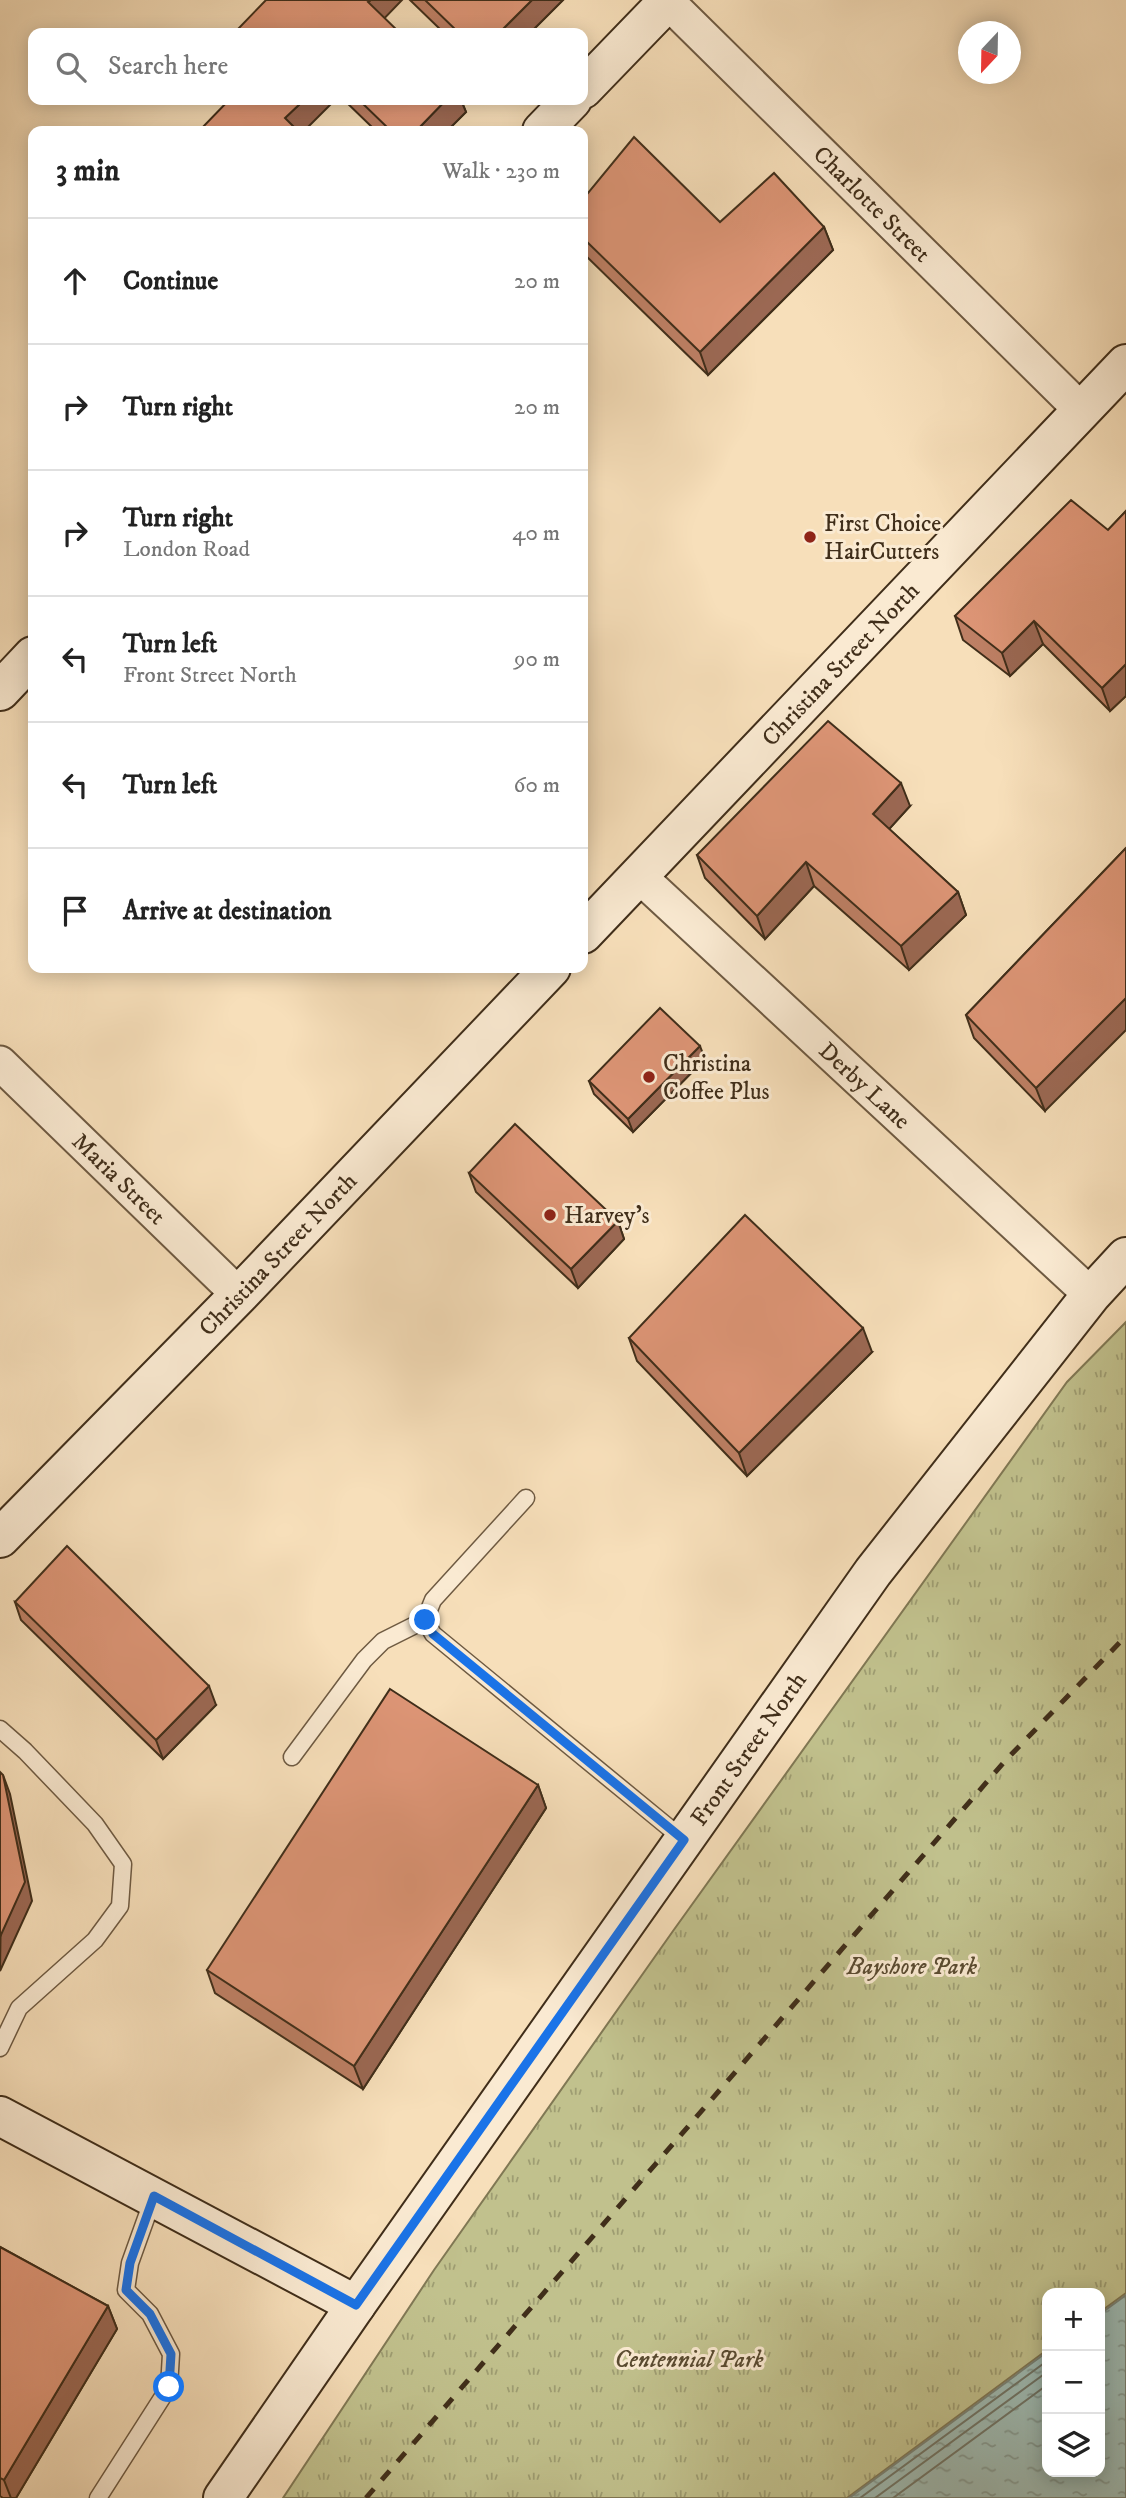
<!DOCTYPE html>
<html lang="en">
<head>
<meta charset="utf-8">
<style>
	:root { --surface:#fff; --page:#f2f2f2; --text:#222; --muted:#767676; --line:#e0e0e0 }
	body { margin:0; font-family:"IM FELL DW Pica",serif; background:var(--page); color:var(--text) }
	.controls { position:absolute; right:21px; bottom:21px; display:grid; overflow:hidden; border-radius:14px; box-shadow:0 4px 18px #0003 }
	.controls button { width:63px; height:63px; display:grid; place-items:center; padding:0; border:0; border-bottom:2px solid var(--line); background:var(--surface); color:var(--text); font:35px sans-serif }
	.compass { position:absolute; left:958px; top:21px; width:63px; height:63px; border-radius:50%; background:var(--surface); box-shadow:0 4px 18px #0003; rotate:202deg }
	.stop { position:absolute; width:21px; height:21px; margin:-16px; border:5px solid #1a73e8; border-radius:50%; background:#fff }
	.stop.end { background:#1a73e8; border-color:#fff; box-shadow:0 2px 7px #0008 }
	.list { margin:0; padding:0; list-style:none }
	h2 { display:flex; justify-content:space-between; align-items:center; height:91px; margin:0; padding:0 28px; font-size:30px }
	h2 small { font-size:23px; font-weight:400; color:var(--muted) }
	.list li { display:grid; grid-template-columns:46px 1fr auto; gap:21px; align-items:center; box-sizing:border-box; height:126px; padding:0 28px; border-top:2px solid var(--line) }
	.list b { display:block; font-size:26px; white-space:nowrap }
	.list p { margin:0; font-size:23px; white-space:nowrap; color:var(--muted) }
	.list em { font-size:23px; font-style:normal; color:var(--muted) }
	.icon { flex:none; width:38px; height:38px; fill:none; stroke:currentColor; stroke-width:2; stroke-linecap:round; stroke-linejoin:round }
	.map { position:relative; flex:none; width:1126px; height:2498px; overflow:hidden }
	.search { position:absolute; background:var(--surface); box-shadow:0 4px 18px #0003; left:28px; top:28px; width:560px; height:77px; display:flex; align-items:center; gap:18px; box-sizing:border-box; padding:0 24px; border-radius:14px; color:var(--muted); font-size:26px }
	.panel { position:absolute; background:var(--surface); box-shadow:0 4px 18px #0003; left:28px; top:126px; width:560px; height:847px; border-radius:14px }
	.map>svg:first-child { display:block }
</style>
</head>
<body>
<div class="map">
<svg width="1126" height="2498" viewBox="0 0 1126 2498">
	<defs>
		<pattern id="park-tufts" width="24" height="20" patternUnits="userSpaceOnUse" patternTransform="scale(1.75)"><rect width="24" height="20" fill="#c1c18d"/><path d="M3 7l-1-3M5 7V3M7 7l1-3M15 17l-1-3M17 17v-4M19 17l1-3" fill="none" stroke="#9e9d72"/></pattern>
		<pattern id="water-ripples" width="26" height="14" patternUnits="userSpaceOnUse" patternTransform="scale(1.75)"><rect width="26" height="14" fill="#9ebcb5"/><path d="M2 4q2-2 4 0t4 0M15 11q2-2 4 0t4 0" fill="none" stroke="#829992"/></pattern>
	</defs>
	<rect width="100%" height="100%" fill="#f7dfba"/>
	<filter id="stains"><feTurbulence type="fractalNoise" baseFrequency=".00286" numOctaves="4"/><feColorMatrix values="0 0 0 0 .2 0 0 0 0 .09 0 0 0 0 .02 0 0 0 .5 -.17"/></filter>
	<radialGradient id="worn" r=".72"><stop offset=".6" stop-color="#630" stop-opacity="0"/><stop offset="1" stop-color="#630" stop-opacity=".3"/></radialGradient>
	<path fill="url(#park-tufts)" stroke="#807854" stroke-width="2" d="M1126 1322V2293L1100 2312V2293H1047V2350L847 2498H283L434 2270 673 1931 1067 1382Z"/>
	<path fill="url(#water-ripples)" stroke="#788377" stroke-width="2" d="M1126 2295V2498H849L1047 2352V2472H1100V2314Z"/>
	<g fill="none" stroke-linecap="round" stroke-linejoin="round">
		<g stroke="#6f7568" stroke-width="2">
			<path d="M860 2498 1047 2361"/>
			<path d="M875 2498 1047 2372"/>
			<path d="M893 2498 1047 2385"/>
		</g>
		<defs>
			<g id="lane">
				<path d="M526 1498 433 1600 425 1620 433 1634 684 1840"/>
				<path d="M0 1729 25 1751 95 1824 123 1864 120 1906 95 1940 19 2008 0 2048"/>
				<path d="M292 1757 364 1660 383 1641 425 1620"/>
				<path d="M98 2498 169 2387 171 2354 150 2314 126 2290 130 2263 154 2196"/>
			</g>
			<g id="street">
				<path id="s1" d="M666 0 1081 410"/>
				<path id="s2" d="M639 876 1091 1295"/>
				<path id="s3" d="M0 1063 239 1295"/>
			</g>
			<g id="secondary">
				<path d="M583 89 669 0"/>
				<path d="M542 131 572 100"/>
				<path d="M0 691 33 656"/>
				<path id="s4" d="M583 934 1126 364"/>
				<path id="s5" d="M0 1538 239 1295 551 968"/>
				<path d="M0 2116 356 2305"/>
				<path id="s6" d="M223 2498 356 2305 873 1572 1091 1295 1126 1257"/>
			</g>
		</defs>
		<use href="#lane" stroke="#6e5a42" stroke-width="19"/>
		<use href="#street" stroke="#6e5a42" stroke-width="37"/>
		<use href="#secondary" stroke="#402e1a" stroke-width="42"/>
		<use href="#lane" stroke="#faead2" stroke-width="16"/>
		<use href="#street" stroke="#faead2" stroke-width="33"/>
		<use href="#secondary" stroke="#faead2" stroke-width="38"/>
		<path stroke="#402e1a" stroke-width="5" stroke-dasharray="12 12" stroke-linecap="butt" d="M366 2498 1005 1761 1126 1636"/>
	</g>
	<g fill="#be8065" stroke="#402e1a" stroke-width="2">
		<path d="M410 0H563L530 33H444Z"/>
		<path d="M344 100H461L466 112 447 131H376Z"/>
		<path d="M583 199 720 222 824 227 833 250 708 375 583 253Z"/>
		<path d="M1126 511V696L1110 711 1043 644 1010 676 963 640 955 616 1108 530Z"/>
		<path d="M910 806 889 829 958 892 966 915 909 970 814 886 765 939 705 878 697 855Z"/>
		<path d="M1126 848 1045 1111 974 1038 966 1015Z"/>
		<path d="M705 1059 633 1132 594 1094 589 1081Z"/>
		<path d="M469 1173 618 1221 624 1239 578 1288 476 1192Z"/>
		<path d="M629 1338 872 1352 747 1476 637 1361Z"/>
		<path d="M15 1602 216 1705 163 1759 21 1620Z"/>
		<path d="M538 1785 546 1808 363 2089 215 1993 207 1970Z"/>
		<path d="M0 2247 108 2306 117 2329 16 2498H3L0 2496Z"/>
	</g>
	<g fill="#9b6853" stroke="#402e1a" stroke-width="2">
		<path d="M371 0H402L377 26 368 2Z"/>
		<path d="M532 0H563L530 33H499Z"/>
		<path d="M304 100H335L304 131H290L285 118Z"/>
		<path d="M446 100H461L466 112 447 131H416Z"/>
		<path d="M824 227 833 250 708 375 700 352Z"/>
		<path d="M1034 621 1043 644 1010 676 1002 653Z"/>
		<path d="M1126 664V696L1110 711 1102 688Z"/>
		<path d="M901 783 910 806 882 837 873 814Z"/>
		<path d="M806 862 814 886 765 939 757 916Z"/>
		<path d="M958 892 966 915 909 970 901 946Z"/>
		<path d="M1126 998V1030L1045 1111 1036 1088Z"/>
		<path d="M700 1046 705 1059 633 1132 628 1119Z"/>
		<path d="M618 1221 624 1239 578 1288 571 1269Z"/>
		<path d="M863 1328 872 1352 747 1476 739 1453Z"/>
		<path d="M209 1686 216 1705 163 1759 156 1740Z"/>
		<path d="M3 1775 10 1794 32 1901 0 1971Z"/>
		<path d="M538 1785 546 1808 363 2089 354 2066Z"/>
		<path d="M108 2306 117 2329 16 2498H11L4 2480Z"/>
	</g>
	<g fill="#dd9576" stroke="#402e1a" stroke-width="2">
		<path d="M266 0H371L368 2 400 33H242L238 29Z"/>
		<path d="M425 0H532L499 33H459Z"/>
		<path d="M229 100H304L285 118 298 131H199Z"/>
		<path d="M359 100H446L416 131H391Z"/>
		<path d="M634 137 720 222 774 173 824 227 700 352 583 238V199Z"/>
		<path d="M1071 500 1108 530 1126 511V664L1102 688 1034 621 1002 653 955 616Z"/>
		<path d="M828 721 901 783 873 814 958 892 901 946 806 862 757 916 697 855Z"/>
		<path d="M1126 848V998L1036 1088 966 1015Z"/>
		<path d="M660 1008 700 1046 628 1119 589 1081Z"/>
		<path d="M515 1124 618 1221 571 1269 469 1173Z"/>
		<path d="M745 1215 863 1328 739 1453 629 1338Z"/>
		<path d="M67 1546 209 1686 156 1740 15 1602Z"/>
		<path d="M390 1689 538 1785 354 2066 207 1970Z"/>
		<path d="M0 1772 3 1775 25 1882 0 1937Z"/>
		<path d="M0 2247 108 2306 4 2480 0 2478Z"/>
	</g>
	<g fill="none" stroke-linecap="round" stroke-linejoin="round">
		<path stroke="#1a73e8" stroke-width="9" d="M169 2387 171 2354 150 2314 126 2290 130 2263 154 2196 356 2305 684 1840 433 1634 425 1620"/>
	</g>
	<g fill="#8f2418" stroke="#faead2" stroke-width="2.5">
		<circle cx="810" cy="537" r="7"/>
		<circle cx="649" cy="1077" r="7"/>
		<circle cx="550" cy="1215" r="7"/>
	</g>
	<g text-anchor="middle" stroke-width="6" stroke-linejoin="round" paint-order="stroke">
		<g font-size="24" fill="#402e1a" stroke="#faead2">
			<text dy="8" stroke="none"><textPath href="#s1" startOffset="290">Charlotte Street</textPath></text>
			<text dy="8" stroke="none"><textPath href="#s4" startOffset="373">Christina Street North</textPath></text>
			<text dy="8" stroke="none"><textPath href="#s2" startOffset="308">Derby Lane</textPath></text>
			<text dy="8" stroke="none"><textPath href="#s3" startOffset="166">Maria Street</textPath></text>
			<text dy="8" stroke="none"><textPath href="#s5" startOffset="397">Christina Street North</textPath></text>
			<text dy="8" stroke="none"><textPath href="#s6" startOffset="915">Front Street North</textPath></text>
		</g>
		<g font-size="24" fill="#402e1a" stroke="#faead2" text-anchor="start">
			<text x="824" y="531">First Choice<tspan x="824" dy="28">HairCutters</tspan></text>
			<text x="663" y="1071">Christina<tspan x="663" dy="28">Coffee Plus</tspan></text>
			<text x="564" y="1223">Harvey's</text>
		</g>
		<g font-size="24" font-style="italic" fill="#5a4b31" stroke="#faead2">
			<text x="912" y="1974">Bayshore Park</text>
			<text x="689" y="2367">Centennial Park</text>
		</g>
	</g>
	<rect width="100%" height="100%" filter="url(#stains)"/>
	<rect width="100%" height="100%" fill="url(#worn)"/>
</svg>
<div class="controls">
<button>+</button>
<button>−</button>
<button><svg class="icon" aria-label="layers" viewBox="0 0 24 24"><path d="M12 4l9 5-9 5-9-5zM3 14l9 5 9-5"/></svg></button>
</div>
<svg class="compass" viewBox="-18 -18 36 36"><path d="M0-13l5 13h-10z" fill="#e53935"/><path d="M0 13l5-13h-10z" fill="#767676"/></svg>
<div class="stop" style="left:169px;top:2387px"></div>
<div class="stop end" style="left:425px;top:1620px"></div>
<div class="search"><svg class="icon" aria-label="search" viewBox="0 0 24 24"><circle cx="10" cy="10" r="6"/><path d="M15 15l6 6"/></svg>Search here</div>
<section class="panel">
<h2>3 min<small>Walk · 230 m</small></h2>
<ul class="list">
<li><svg class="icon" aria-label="ahead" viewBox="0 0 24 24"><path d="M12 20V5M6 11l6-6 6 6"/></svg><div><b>Continue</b></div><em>20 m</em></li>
<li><svg class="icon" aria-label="right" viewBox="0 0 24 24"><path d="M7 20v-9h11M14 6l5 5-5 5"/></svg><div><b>Turn right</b></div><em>20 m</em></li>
<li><svg class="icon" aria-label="right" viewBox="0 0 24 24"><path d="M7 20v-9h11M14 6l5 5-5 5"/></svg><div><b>Turn right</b><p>London Road</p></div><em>40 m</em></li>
<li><svg class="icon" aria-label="left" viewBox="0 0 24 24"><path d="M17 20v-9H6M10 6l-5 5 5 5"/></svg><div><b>Turn left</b><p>Front Street North</p></div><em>90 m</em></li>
<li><svg class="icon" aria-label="left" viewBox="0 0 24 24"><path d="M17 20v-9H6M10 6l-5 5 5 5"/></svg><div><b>Turn left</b></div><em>60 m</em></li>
<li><svg class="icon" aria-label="arrive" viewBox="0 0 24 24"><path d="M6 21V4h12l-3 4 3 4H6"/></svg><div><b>Arrive at destination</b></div></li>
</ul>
</section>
</div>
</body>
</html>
